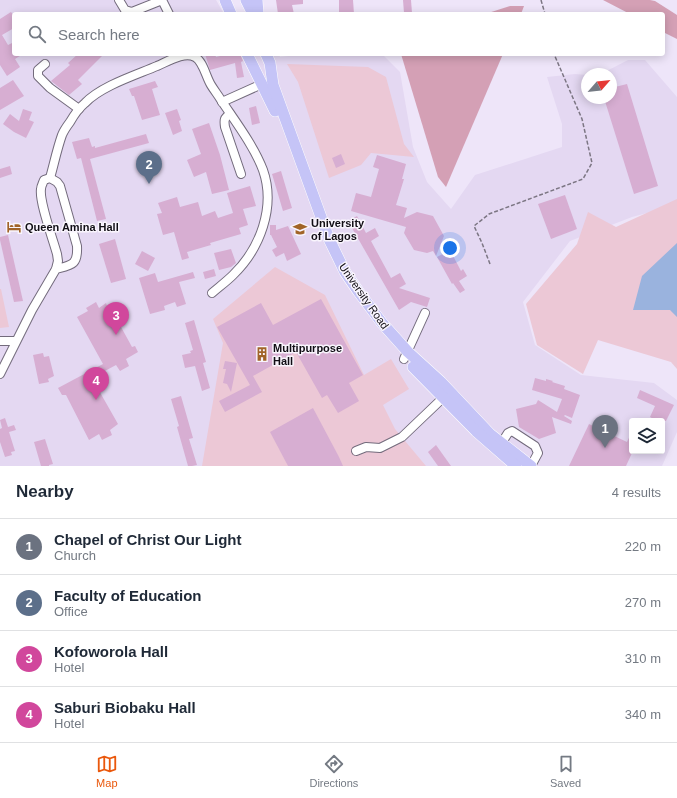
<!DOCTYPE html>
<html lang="en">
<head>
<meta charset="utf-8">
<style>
	:root { --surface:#fff; --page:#f2f2f3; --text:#1f2937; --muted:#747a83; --line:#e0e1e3; --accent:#ea580c }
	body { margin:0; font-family:Helvetica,sans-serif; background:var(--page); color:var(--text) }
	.controls { position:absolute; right:12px; bottom:12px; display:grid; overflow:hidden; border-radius:4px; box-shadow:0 2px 10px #0003 }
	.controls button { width:36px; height:36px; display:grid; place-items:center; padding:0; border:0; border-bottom:1px solid var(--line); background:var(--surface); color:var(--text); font:20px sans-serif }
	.compass { position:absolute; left:581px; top:68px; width:36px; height:36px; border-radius:50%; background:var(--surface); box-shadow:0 2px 10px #0003; rotate:62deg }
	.you { position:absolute; left:450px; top:248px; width:14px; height:14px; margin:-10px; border:3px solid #fff; border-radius:50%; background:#1a73e8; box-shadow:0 0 0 6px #1a73e833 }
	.badge { display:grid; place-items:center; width:26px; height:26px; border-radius:50%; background:var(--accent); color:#fff; font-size:13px; font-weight:700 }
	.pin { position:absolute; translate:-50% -33px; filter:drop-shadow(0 1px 2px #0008) }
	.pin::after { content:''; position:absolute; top:21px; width:14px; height:12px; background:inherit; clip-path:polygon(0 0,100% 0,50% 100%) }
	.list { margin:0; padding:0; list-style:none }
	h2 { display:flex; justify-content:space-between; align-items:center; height:52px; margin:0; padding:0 16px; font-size:17px }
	h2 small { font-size:13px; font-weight:400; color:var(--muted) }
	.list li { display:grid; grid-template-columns:26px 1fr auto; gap:12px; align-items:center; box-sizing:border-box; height:56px; padding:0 16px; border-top:1px solid var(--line) }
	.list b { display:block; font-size:15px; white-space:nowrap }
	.list p { margin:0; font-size:13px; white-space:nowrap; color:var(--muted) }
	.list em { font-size:13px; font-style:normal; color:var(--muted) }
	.icon { flex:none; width:22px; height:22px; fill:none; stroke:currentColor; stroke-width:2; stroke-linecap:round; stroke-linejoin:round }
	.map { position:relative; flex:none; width:677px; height:466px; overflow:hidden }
	.search { position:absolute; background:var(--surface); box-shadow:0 2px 10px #0003; left:12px; right:12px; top:12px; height:44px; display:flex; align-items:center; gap:10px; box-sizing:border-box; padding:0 14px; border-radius:4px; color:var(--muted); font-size:15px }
	.sheet { height:276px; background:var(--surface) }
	nav { display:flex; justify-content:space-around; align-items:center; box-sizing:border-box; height:56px; border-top:1px solid var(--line); background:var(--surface); font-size:11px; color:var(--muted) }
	nav a { display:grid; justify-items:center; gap:2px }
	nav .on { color:var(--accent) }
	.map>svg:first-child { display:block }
</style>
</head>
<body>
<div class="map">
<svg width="677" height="466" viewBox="0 0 677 466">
	<rect width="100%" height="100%" fill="#eee5f9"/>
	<path fill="#e4d8f2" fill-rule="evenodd" d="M0 0H216L224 14H14V54H279L280 57 305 54H382L400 72 413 147 427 182 451 209 475 175 562 147V124L547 77 575 74 587 75V98H611V74H601L628 60H645L677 97V205L632 217 570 241 523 302 535 345 581 375 654 383 677 400V432L662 466H0ZM632 421H662V451H632Z"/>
	<g fill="#ecc8d6">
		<path d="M287 64 368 67 386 77 404 144 414 157 371 153 361 165 329 178 298 82Z"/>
		<path d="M677 199V369L671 362 598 340 583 374 537 345 526 304 577 244 588 212 616 227Z"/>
		<path d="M275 267 325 295 364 375 391 359 409 389 383 405 395 429 426 466H202L223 343 213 319Z"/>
		<path d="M0 289H1L9 327 0 328Z"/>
	</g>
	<g fill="#d4a0b5">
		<path d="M603 0H650L655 1 677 15V39L663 32V14H630Z"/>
		<path d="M510 6H524L521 14H485Z"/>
		<path d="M401 54H503L446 187 438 177Z"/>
	</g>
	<path fill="#9ab3de" d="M677 243V317L670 310H633L642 276Z"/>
	<g fill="#d7aed2">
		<path d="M276 0H303V4L292 5 294 14H278Z"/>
		<path d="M339 0H353L354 14H339Z"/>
		<path d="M403 0H411L412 13H404Z"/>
		<path d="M11 12 14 16V28L2 35 8 45 14 42V54H23L15 59 20 67 7 76 0 65V19Z"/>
		<path d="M78 54H104L78 80 82 84 69 95 51 81 70 65 68 63Z"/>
		<path d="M205 54H215L216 57 228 54H240L243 61 241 62 244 77 237 78 235 63 210 70Z"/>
		<path d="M13 80 24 96 0 110V88Z"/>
		<path d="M155 81 158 87 152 89 160 115 142 120 134 96H132L129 89Z"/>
		<path d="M627 84 658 186 634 194 604 98H611V88Z"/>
		<path d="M256 106 260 123 252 125 249 108Z"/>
		<path d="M23 109 32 112 29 120 34 122 26 138 14 132 3 124 10 114 19 121Z"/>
		<path d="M177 109 181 120 179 121 182 131 173 135 165 113Z"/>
		<path d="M209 123 220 155 229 190 212 194 206 172 194 177 187 160 201 154 192 129Z"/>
		<path d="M146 134 149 143 90 159 106 219 97 221 81 158 77 159 72 142 89 138 92 147 95 146V148Z"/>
		<path d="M341 154 345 164 336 168 332 158Z"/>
		<path d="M377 155 406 164 402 179H404L396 205 407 208 404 218 417 212 433 216 444 236 436 256 433 251 427 253 414 250 404 233 406 227 351 211 356 193 371 197 379 169 373 167Z"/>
		<path d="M10 166 12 174 0 178V169Z"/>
		<path d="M281 171 292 208 283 211 272 174Z"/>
		<path d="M250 186 256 206 243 209 248 225 239 228 241 234 210 243 211 245 187 252 189 258 182 260 174 232 163 235 157 214 162 213 158 203 177 197 180 207 198 202 202 216 215 211 218 218 233 213 227 193Z"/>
		<path d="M565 195 577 229 551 239 538 204Z"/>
		<path d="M357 216 366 233 375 228 379 236 371 241 391 278 400 273 406 284 399 288 430 298 427 307 411 302 399 310 348 221Z"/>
		<path d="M270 225H276V230L288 226 301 254 287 261 284 253 276 257 272 250 277 247 271 235H270Z"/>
		<path d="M8 235 23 301 14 302 0 240V237Z"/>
		<path d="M115 239 126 279 111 283 99 244Z"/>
		<path d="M231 249 236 263 231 267 219 270 214 253Z"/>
		<path d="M450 250 461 271 463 269 467 276 459 281 465 290 460 293 453 283 452 284 437 257Z"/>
		<path d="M142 251 155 258 148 271 135 264Z"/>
		<path d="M214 269 216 276 205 279 203 272Z"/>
		<path d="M193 272 195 278 179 282 186 304 177 307 175 302 164 306 165 310 150 314 139 278 155 273 158 282Z"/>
		<path d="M321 299 363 375 349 383 359 401 338 413 327 395 322 398 296 352 253 376 262 392 225 412 219 401 250 385 217 327 261 303 273 325Z"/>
		<path d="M96 302 99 308 106 303 107 306 109 305 132 347 135 346 138 352 126 359 129 366 120 371 116 365 103 372 102 370 93 380 118 424 110 430 112 435 102 440 99 434 89 440 66 395H62L58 388 103 364 77 317 88 311 86 308Z"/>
		<path d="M194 320 206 362 203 363 210 388 202 391 195 366 185 368 182 355 191 353 190 351 193 350 185 323Z"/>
		<path d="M43 353 44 357 49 356 54 376 48 379 49 382 39 384 33 355Z"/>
		<path d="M225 361 237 363 231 392 227 384 223 383 226 369H223Z"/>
		<path d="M535 378 546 381V379L553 381 552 382 565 386 564 389 580 395 572 418 565 415 564 416 572 421 571 424 552 417 556 433 539 439 519 427 516 409 536 404 538 400 557 412 562 399 532 390Z"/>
		<path d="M640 390 674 405 666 421H657L650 417 655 406 637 398Z"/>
		<path d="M181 396 193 438 189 439 197 465 192 466H188L177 427 179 426 171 399Z"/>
		<path d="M313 408 339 457 343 466H288L270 432Z"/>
		<path d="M5 418 8 427 14 425 16 430 9 432 15 451 11 452 12 455 5 457 0 442V429L2 428 0 420Z"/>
		<path d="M589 424 627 442 632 431V453L626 466H569Z"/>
		<path d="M45 439 53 464 49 465V466H41L34 442Z"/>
		<path d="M436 445 451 466H438L428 452Z"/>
	</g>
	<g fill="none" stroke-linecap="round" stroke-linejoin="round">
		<defs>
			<g id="minor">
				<path d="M119 0 125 10 132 12 162 0"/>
				<path d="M162 0 169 14"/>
				<path d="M45 64 38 70V76L50 88 79 109"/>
				<path d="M222 102 262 84"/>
				<path d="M230 114C224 118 224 120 225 127L241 174"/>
				<path d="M50 178C54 164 57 149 62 135 64 130 67 126 70 122 74 115 79 108 85 103 101 86 136 75 157 66 167 62 184 51 195 57 203 61 206 77 211 85 214 90 218 95 221 100 235 121 254 146 263 170 276 207 260 249 233 275 227 281 219 287 212 293"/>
				<path d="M0 341H15"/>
				<path d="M404 359 425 313"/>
				<path d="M0 374 32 310 56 269 58 261 57 254C53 239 39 202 41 189 41 186 43 183 44 180L50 178 57 182 60 186 77 246C78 265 72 265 56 269"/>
				<path d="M501 444 508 433 512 431 535 446 538 453 531 466"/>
				<path d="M356 451 366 447 380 448 402 437 446 395"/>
			</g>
			<g id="major">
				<path d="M225 0 231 14"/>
				<path d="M246 0 253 14"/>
				<path d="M257 0 258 14"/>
				<path d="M247 54 275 111"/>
				<path d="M266 54 270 63 273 85 329 239 345 272 358 291 382 323 408 352 441 382 490 434 531 466"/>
				<path d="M413 367 476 431 516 466"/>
			</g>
		</defs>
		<use href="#minor" stroke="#736b7c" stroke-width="10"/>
		<use href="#major" stroke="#fff" stroke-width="12"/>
		<g stroke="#7c7683" stroke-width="1.5" stroke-dasharray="4 2" stroke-linecap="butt">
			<path d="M541 0 545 14"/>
			<path d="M490 264 482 243 474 226 489 214 583 179 592 163 582 119 554 54"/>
		</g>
		<use href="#minor" stroke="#fff" stroke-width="8"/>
		<use href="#major" stroke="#c5c4f7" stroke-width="11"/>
	</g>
	<defs>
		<symbol id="hotel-bare" viewBox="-9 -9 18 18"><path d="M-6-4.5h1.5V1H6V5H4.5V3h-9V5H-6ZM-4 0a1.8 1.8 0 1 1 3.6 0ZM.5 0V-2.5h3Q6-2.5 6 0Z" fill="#a16428" stroke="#f9f5fd" stroke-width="2.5" paint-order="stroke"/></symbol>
		<symbol id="university-bare" viewBox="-9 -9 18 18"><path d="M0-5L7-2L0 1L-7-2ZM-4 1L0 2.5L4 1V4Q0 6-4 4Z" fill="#a16428" stroke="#f9f5fd" stroke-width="2.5" paint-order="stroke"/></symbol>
		<symbol id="building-bare" viewBox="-9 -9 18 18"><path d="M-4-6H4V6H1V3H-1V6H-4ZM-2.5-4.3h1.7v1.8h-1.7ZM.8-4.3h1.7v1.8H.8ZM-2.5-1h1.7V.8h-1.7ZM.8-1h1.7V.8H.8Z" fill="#a16428" stroke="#f9f5fd" stroke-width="2.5" paint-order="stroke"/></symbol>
	</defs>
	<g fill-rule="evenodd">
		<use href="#hotel-bare" x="4" y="217" width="20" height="20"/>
		<use href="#university-bare" x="290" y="219" width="20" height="20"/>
		<use href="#building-bare" x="252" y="344" width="20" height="20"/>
	</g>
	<g text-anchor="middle" stroke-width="3" stroke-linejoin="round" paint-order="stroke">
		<g font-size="11" font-weight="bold" fill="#110e15" stroke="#f9f5fd" text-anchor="start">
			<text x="311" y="227">University<tspan x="311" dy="13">of Lagos</tspan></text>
			<text x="25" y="231">Queen Amina Hall</text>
			<text x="273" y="352">Multipurpose<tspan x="273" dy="13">Hall</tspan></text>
		</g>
		<g font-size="11" fill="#110e15" stroke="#f9f5fd">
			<text transform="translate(364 296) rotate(55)" y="4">University Road</text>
		</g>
	</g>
</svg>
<div class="controls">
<button><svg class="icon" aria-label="layers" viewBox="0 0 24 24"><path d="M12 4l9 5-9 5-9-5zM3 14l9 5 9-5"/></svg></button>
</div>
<svg class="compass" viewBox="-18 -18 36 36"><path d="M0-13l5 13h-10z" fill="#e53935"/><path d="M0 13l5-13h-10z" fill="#747a83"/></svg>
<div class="you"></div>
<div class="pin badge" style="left:605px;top:448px;background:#6b7280">1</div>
<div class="pin badge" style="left:149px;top:184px;background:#5c6f8a">2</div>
<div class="pin badge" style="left:116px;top:335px;background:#d1479c">3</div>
<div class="pin badge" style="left:96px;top:400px;background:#d1479c">4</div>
<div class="search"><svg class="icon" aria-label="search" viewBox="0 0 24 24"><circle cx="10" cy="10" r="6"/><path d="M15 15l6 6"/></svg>Search here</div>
</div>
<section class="sheet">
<h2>Nearby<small>4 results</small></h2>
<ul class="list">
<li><span class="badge" style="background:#6b7280">1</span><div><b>Chapel of Christ Our Light</b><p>Church</p></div><em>220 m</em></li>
<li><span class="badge" style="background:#5c6f8a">2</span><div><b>Faculty of Education</b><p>Office</p></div><em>270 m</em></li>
<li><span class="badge" style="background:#d1479c">3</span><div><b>Kofoworola Hall</b><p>Hotel</p></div><em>310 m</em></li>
<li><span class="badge" style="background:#d1479c">4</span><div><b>Saburi Biobaku Hall</b><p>Hotel</p></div><em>340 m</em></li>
</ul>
</section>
<nav>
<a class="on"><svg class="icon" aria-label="map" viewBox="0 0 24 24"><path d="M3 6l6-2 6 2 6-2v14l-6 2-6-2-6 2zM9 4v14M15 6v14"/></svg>Map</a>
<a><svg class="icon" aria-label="directions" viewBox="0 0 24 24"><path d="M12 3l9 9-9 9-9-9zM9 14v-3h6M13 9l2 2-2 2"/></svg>Directions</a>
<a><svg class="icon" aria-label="saved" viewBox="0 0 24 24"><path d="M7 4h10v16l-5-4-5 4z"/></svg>Saved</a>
</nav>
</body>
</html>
